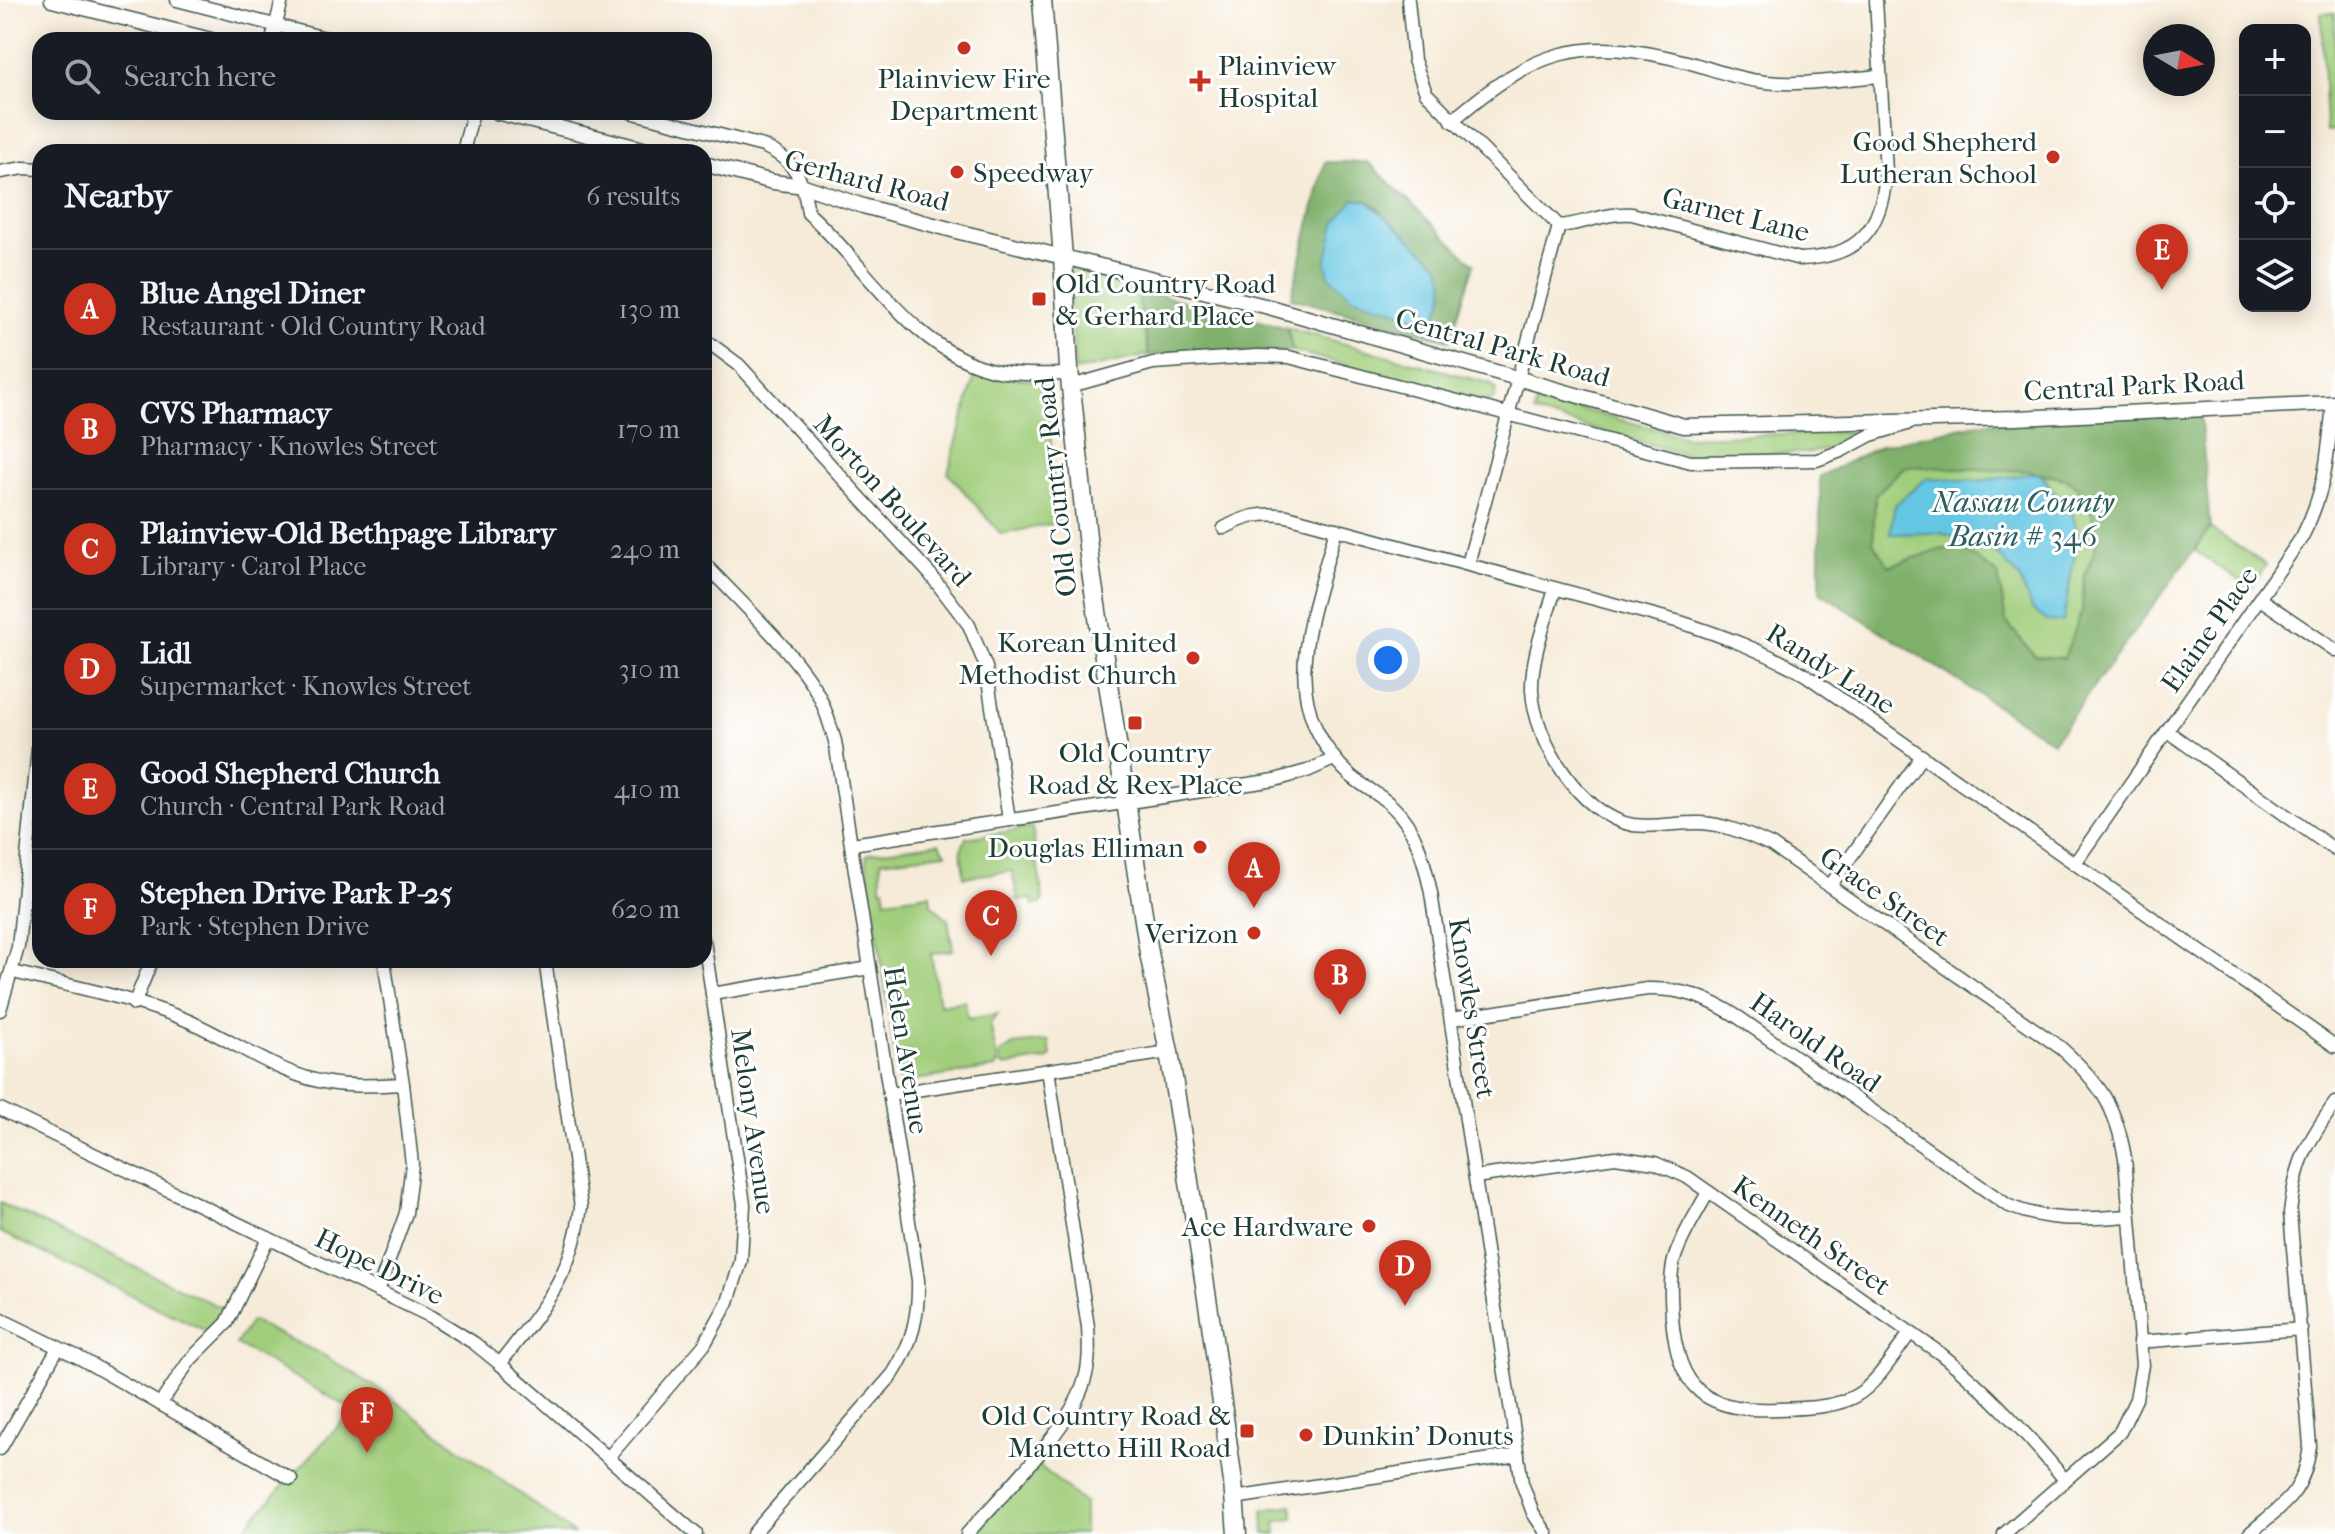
<!DOCTYPE html>
<html lang="en">
<head>
<meta charset="utf-8">
<style>
	:root { --surface:#171b24; --page:#242831; --text:#f1f3f6; --muted:#9ea1a6; --line:#363941; --accent:#c8321e }
	body { margin:0; font-family:"IM FELL French Canon",serif; background:var(--page); color:var(--text) }
	.controls { position:absolute; right:24px; top:24px; display:grid; overflow:hidden; border-radius:16px; box-shadow:0 4px 20px #0003 }
	.controls button { width:72px; height:72px; display:grid; place-items:center; padding:0; border:0; border-bottom:2px solid var(--line); background:var(--surface); color:var(--text); font:40px sans-serif }
	.compass { position:absolute; left:2143px; top:24px; width:72px; height:72px; border-radius:50%; background:var(--surface); box-shadow:0 4px 20px #0003; rotate:100deg }
	.you { position:absolute; left:1388px; top:660px; width:28px; height:28px; margin:-20px; border:6px solid #fff; border-radius:50%; background:#1a73e8; box-shadow:0 0 0 12px #1a73e833 }
	.badge { display:grid; place-items:center; width:52px; height:52px; border-radius:50%; background:var(--accent); color:#fff; font-size:26px; font-weight:700 }
	.pin { position:absolute; translate:-50% -66px; filter:drop-shadow(0 2px 4px #0008) }
	.pin::after { content:''; position:absolute; top:42px; width:28px; height:24px; background:inherit; clip-path:polygon(0 0,100% 0,50% 100%) }
	.list { margin:0; padding:0; list-style:none }
	h2 { display:flex; justify-content:space-between; align-items:center; height:104px; margin:0; padding:0 32px; font-size:34px }
	h2 small { font-size:26px; font-weight:400; color:var(--muted) }
	.list li { display:grid; grid-template-columns:52px 1fr auto; gap:24px; align-items:center; box-sizing:border-box; height:120px; padding:0 32px; border-top:2px solid var(--line) }
	.list b { display:block; font-size:30px; white-space:nowrap }
	.list p { margin:0; font-size:26px; white-space:nowrap; color:var(--muted) }
	.list em { font-size:26px; font-style:normal; color:var(--muted) }
	.icon { flex:none; width:44px; height:44px; fill:none; stroke:currentColor; stroke-width:2; stroke-linecap:round; stroke-linejoin:round }
	.map { position:relative; flex:none; width:2335px; height:1534px; overflow:hidden }
	.search { position:absolute; background:var(--surface); box-shadow:0 4px 20px #0003; left:32px; top:32px; width:680px; height:88px; display:flex; align-items:center; gap:20px; box-sizing:border-box; padding:0 28px; border-radius:24px; color:var(--muted); font-size:30px }
	.panel { position:absolute; background:var(--surface); box-shadow:0 4px 20px #0003; left:32px; top:144px; width:680px; height:824px; border-radius:24px }
	.map>svg:first-child { display:block }
</style>
</head>
<body>
<div class="map">
<svg width="2335" height="1534" viewBox="0 0 2335 1534">
	<rect width="100%" height="100%" fill="#fff"/>
	<filter id="ink" filterUnits="userSpaceOnUse"><feTurbulence type="fractalNoise" baseFrequency=".0125" numOctaves="2"/><feDisplacementMap in="SourceGraphic" scale="16" xChannelSelector="R" yChannelSelector="G"/><feConvolveMatrix kernelMatrix="1 2 1 2 8 2 1 2 1" color-interpolation-filters="sRGB"/></filter>
	<filter id="wash" filterUnits="userSpaceOnUse"><feTurbulence type="fractalNoise" baseFrequency=".006" numOctaves="4" result="noise"/><feDisplacementMap in="SourceGraphic" scale="32" xChannelSelector="R" yChannelSelector="G"/><feGaussianBlur stdDeviation="1.8" result="paint"/><feColorMatrix in="noise" values="0 0 0 0 0 0 0 0 0 0 0 0 0 0 0 0 0 1.4 0 .05"/><feComposite in="paint" operator="in"/></filter>
	<g filter="url(#wash)">
		<rect width="100%" height="100%" fill="#f6ebd8"/>
		<g fill="#a1ce7c" stroke="#608658" stroke-width="2">
			<path d="M2321 13H2335V130L2326 131Z"/>
			<path d="M1068 264 1137 289 1149 355 1075 371Z"/>
			<path d="M1287 328 1491 384 1496 390 1494 399 1487 402 1293 351Z"/>
			<path d="M975 375 1046 381 1057 523 1001 534 948 473Z"/>
			<path d="M1538 398 1686 437 1853 432 1854 434 1846 443 1831 449 1806 453 1688 455 1534 413Z"/>
			<path d="M1905 466 2028 471 2067 479 2078 489 2091 511 2098 541 2084 577 2082 611 2064 658 2035 656 2006 622 1998 575 1943 549 1889 566 1873 542 1875 495Z"/>
			<path d="M2210 528 2266 565 2251 588 2195 551Z"/>
			<path d="M1032 828 1043 899 1041 904 1033 905 1032 899 1018 900 1012 871 964 877 961 850 966 838Z"/>
			<path d="M939 843 946 853 881 861V888H884L886 900 930 894 931 904 948 919 953 950 931 954 939 1005 965 1001 968 1019 998 1014 990 1023 998 1064 995 1068 901 1082 898 1078 866 856 870 853Z"/>
			<path d="M1049 1041 1051 1056 1048 1059 1004 1066 1001 1064 1000 1054 1013 1045Z"/>
			<path d="M0 1203 226 1310 206 1331 0 1232Z"/>
			<path d="M251 1321 321 1354 379 1389 574 1534H239L353 1410 236 1344Z"/>
			<path d="M1035 1462 1084 1503V1534H972Z"/>
			<path d="M1292 1505 1294 1518 1275 1521 1277 1534H1264L1263 1510Z"/>
		</g>
		<g fill="#80b16c" stroke="#507750" stroke-width="2" fill-rule="evenodd">
			<path d="M1325 162H1368L1474 264 1450 340 1291 298ZM1354 199 1368 201 1380 210 1432 321 1352 297Z"/>
			<path d="M1137 289 1287 328 1293 351 1149 355Z"/>
			<path d="M2200 411 2210 528 2053 742 1820 592V476L1882 445 1982 423ZM1905 466 2028 471 2067 479 2078 489 2091 511 2098 541 2084 577 2082 611 2064 658 2035 656 2006 622 1998 575 1965 550 1943 549 1889 566 1873 542 1875 495Z"/>
		</g>
		<g fill="#64c6e2" stroke="#42828b" stroke-width="2">
			<path d="M1354 199 1367 201 1439 264C1449 283 1444 303 1432 321L1352 297 1329 276 1326 263 1335 223Z"/>
			<path d="M2039 473 2072 512 2078 536 2063 622 2047 621 2031 608 2019 577 1995 551 1941 533 1890 534 1895 505 1926 478 1977 481Z"/>
		</g>
	</g>
	<g filter="url(#ink)">
		<g fill="none" stroke-linecap="round" stroke-linejoin="round">
			<defs>
				<g id="minor">
					<path d="M177 0 333 40"/>
					<path d="M1408 0 1414 60 1426 93 1559 226"/>
					<path d="M272 40 282 0"/>
					<path d="M630 112 763 146C796 161 803 178 808 213 867 265 909 347 989 369 1015 376 1043 374 1070 374"/>
					<path d="M1452 121C1534 50 1580 34 1687 62 1710 68 1734 78 1758 81 1798 87 1840 79 1880 76"/>
					<path d="M463 152 473 112"/>
					<path d="M0 172 24 168 40 169"/>
					<path d="M1559 226C1584 224 1608 212 1632 214L1800 259C1859 257 1882 229 1886 172L1876 0"/>
					<path d="M704 339 739 365 930 574 969 625 986 667 1009 820"/>
					<path d="M1071 386 1153 363 1257 356 1289 357 1691 462 1817 460 1841 451 1871 435 1907 424"/>
					<path d="M1224 528C1246 516 1262 512 1287 516L1680 622C1726 637 1764 651 1806 675L2335 1046"/>
					<path d="M1336 529C1312 617 1272 703 1351 776 1364 787 1379 794 1391 805 1417 829 1424 860 1431 893L1522 1483 1533 1513 1547 1534"/>
					<path d="M704 563C739 601 794 651 818 694 826 709 830 725 835 741L918 1280C919 1316 912 1344 893 1374L753 1534"/>
					<path d="M1468 564 1559 226"/>
					<path d="M1555 589C1546 621 1531 656 1532 690 1534 740 1581 816 1633 825 1656 828 1678 822 1701 823 1725 824 1749 835 1771 845L2061 1048C2100 1083 2116 1106 2125 1158L2142 1365 2136 1399 2120 1432 2004 1534"/>
					<path d="M2260 599 2335 650"/>
					<path d="M2167 731 2335 850"/>
					<path d="M852 844 1275 780 1307 771 1334 759"/>
					<path d="M2075 863 2302 537C2326 490 2328 454 2333 403"/>
					<path d="M1830 886 1922 756"/>
					<path d="M13 972C70 986 130 997 184 1019 232 1039 277 1075 329 1083 354 1087 378 1085 403 1084"/>
					<path d="M712 994 870 968"/>
					<path d="M134 1004 152 960"/>
					<path d="M0 1010 18 947 40 729"/>
					<path d="M1451 1019 1647 989C1683 988 1708 998 1738 1017L2007 1205C2048 1223 2086 1219 2129 1216"/>
					<path d="M889 1094 1169 1052"/>
					<path d="M0 1109 432 1317 474 1343 500 1364 696 1534"/>
					<path d="M1475 1177 1615 1157 1655 1163 1687 1177 1941 1354C1989 1392 2026 1433 2065 1480"/>
					<path d="M1708 1192C1697 1213 1682 1235 1675 1257 1669 1276 1671 1298 1672 1318 1678 1391 1706 1412 1778 1409 1860 1407 1864 1398 1910 1333"/>
					<path d="M378 1291 406 1213 412 1164 403 1084 384 960"/>
					<path d="M0 1319 78 1357 291 1479"/>
					<path d="M2139 1342 2301 1329"/>
					<path d="M500 1364C541 1309 572 1279 581 1207L545 960"/>
					<path d="M160 1404 190 1360 227 1323 268 1238"/>
					<path d="M0 1449 58 1348"/>
					<path d="M608 1458 704 1345 728 1302 741 1261 744 1204 704 941"/>
					<path d="M1234 1498 1518 1455"/>
					<path d="M967 1534C1000 1496 1071 1428 1084 1382 1090 1364 1089 1345 1088 1327L1048 1070"/>
					<path d="M2249 1534C2283 1504 2304 1495 2310 1446L2290 1213C2296 1162 2306 1144 2335 1103"/>
				</g>
				<g id="tertiary">
					<path d="M52 0 211 40"/>
					<path d="M496 112 655 152"/>
					<path d="M704 164 773 182 804 186 863 206 960 232 1269 307 1684 426 2016 418 2335 403"/>
				</g>
				<path id="primary" d="M1042 0 1063 257 1069 369 1090 565 1149 953 1169 1052 1211 1324 1233 1482 1237 1534"/>
			</defs>
			<use href="#minor" stroke="#3f574d" stroke-width="15"/>
			<use href="#tertiary" stroke="#3f574d" stroke-width="17"/>
			<use href="#primary" stroke="#3f574d" stroke-width="21"/>
			<use href="#minor" stroke="#fff" stroke-width="12"/>
			<use href="#tertiary" stroke="#fff" stroke-width="14"/>
			<use href="#primary" stroke="#fff" stroke-width="18"/>
		</g>
	</g>
	<g fill="#c8321e" stroke="#fff" stroke-width="3">
		<circle cx="964" cy="48" r="8"/>
		<path d="M1196 69h8v8h8v8h-8v8h-8v-8h-8v-8h8z"/>
		<circle cx="2053" cy="157" r="8"/>
		<circle cx="957" cy="172" r="8"/>
		<rect x="1031" y="291" width="16" height="16" rx="4"/>
		<circle cx="1193" cy="658" r="8"/>
		<rect x="1127" y="715" width="16" height="16" rx="4"/>
		<circle cx="1200" cy="847" r="8"/>
		<circle cx="1254" cy="933" r="8"/>
		<circle cx="1369" cy="1226" r="8"/>
		<rect x="1239" y="1423" width="16" height="16" rx="4"/>
		<circle cx="1306" cy="1435" r="8"/>
	</g>
	<g text-anchor="middle" stroke-width="6" stroke-linejoin="round" paint-order="stroke">
		<g font-size="28" fill="#1f3d34" stroke="#fff" text-anchor="end">
			<text x="1218" y="75" text-anchor="start">Plainview<tspan x="1218" dy="32">Hospital</tspan></text>
			<text x="964" y="88" text-anchor="middle">Plainview Fire<tspan x="964" dy="32">Department</tspan></text>
			<text x="2037" y="151">Good Shepherd<tspan x="2037" dy="32">Lutheran School</tspan></text>
			<text x="973" y="182" text-anchor="start">Speedway</text>
			<text x="1055" y="293" text-anchor="start">Old Country Road<tspan x="1055" dy="32">&amp; Gerhard Place</tspan></text>
			<text x="1177" y="652">Korean United<tspan x="1177" dy="32">Methodist Church</tspan></text>
			<text x="1135" y="762" text-anchor="middle">Old Country<tspan x="1135" dy="32">Road &amp; Rex Place</tspan></text>
			<text x="1184" y="857">Douglas Elliman</text>
			<text x="1238" y="943">Verizon</text>
			<text x="1353" y="1236">Ace Hardware</text>
			<text x="1231" y="1425">Old Country Road &amp;<tspan x="1231" dy="32">Manetto Hill Road</tspan></text>
			<text x="1322" y="1445" text-anchor="start">Dunkin' Donuts</text>
		</g>
		<g font-size="28" fill="#1f3d34" stroke="#fff">
			<text transform="translate(867 180) rotate(15)" y="10">Gerhard Road</text>
			<text transform="translate(1736 214) rotate(14)" y="10">Garnet Lane</text>
			<text transform="translate(1503 347) rotate(16)" y="10">Central Park Road</text>
			<text transform="translate(2134 385) rotate(-3)" y="10">Central Park Road</text>
			<text transform="translate(1055 487) rotate(-96)" y="10">Old Country Road</text>
			<text transform="translate(893 500) rotate(48)" y="10">Morton Boulevard</text>
			<text transform="translate(2209 629) rotate(-55)" y="10">Elaine Place</text>
			<text transform="translate(1831 668) rotate(32)" y="10">Randy Lane</text>
			<text transform="translate(1885 896) rotate(35)" y="10">Grace Street</text>
			<text transform="translate(1473 1008) rotate(81)" y="10">Knowles Street</text>
			<text transform="translate(1816 1042) rotate(35)" y="10">Harold Road</text>
			<text transform="translate(907 1050) rotate(81)" y="10">Helen Avenue</text>
			<text transform="translate(754 1121) rotate(82)" y="10">Melony Avenue</text>
			<text transform="translate(1812 1235) rotate(35)" y="10">Kenneth Street</text>
			<text transform="translate(380 1266) rotate(26)" y="10">Hope Drive</text>
		</g>
		<g font-size="30" font-style="italic" fill="#305f60" stroke="#fff">
			<text x="2023" y="512">Nassau County<tspan x="2023" dy="34">Basin # 346</tspan></text>
		</g>
	</g>
</svg>
<div class="controls">
<button>+</button>
<button>−</button>
<button><svg class="icon" aria-label="locate" viewBox="0 0 24 24"><circle cx="12" cy="12" r="6"/><path d="M12 2v4M12 18v4M2 12h4M18 12h4"/></svg></button>
<button><svg class="icon" aria-label="layers" viewBox="0 0 24 24"><path d="M12 4l9 5-9 5-9-5zM3 14l9 5 9-5"/></svg></button>
</div>
<svg class="compass" viewBox="-18 -18 36 36"><path d="M0-13l5 13h-10z" fill="#e53935"/><path d="M0 13l5-13h-10z" fill="#9ea1a6"/></svg>
<div class="you"></div>
<div class="pin badge" style="left:1254px;top:908px">A</div>
<div class="pin badge" style="left:1340px;top:1015px">B</div>
<div class="pin badge" style="left:991px;top:956px">C</div>
<div class="pin badge" style="left:1405px;top:1306px">D</div>
<div class="pin badge" style="left:2162px;top:290px">E</div>
<div class="pin badge" style="left:367px;top:1453px">F</div>
<div class="search"><svg class="icon" aria-label="search" viewBox="0 0 24 24"><circle cx="10" cy="10" r="6"/><path d="M15 15l6 6"/></svg>Search here</div>
<section class="panel">
<h2>Nearby<small>6 results</small></h2>
<ul class="list">
<li><span class="badge">A</span><div><b>Blue Angel Diner</b><p>Restaurant · Old Country Road</p></div><em>130 m</em></li>
<li><span class="badge">B</span><div><b>CVS Pharmacy</b><p>Pharmacy · Knowles Street</p></div><em>170 m</em></li>
<li><span class="badge">C</span><div><b>Plainview-Old Bethpage Library</b><p>Library · Carol Place</p></div><em>240 m</em></li>
<li><span class="badge">D</span><div><b>Lidl</b><p>Supermarket · Knowles Street</p></div><em>310 m</em></li>
<li><span class="badge">E</span><div><b>Good Shepherd Church</b><p>Church · Central Park Road</p></div><em>410 m</em></li>
<li><span class="badge">F</span><div><b>Stephen Drive Park P-25</b><p>Park · Stephen Drive</p></div><em>620 m</em></li>
</ul>
</section>
</div>
</body>
</html>
